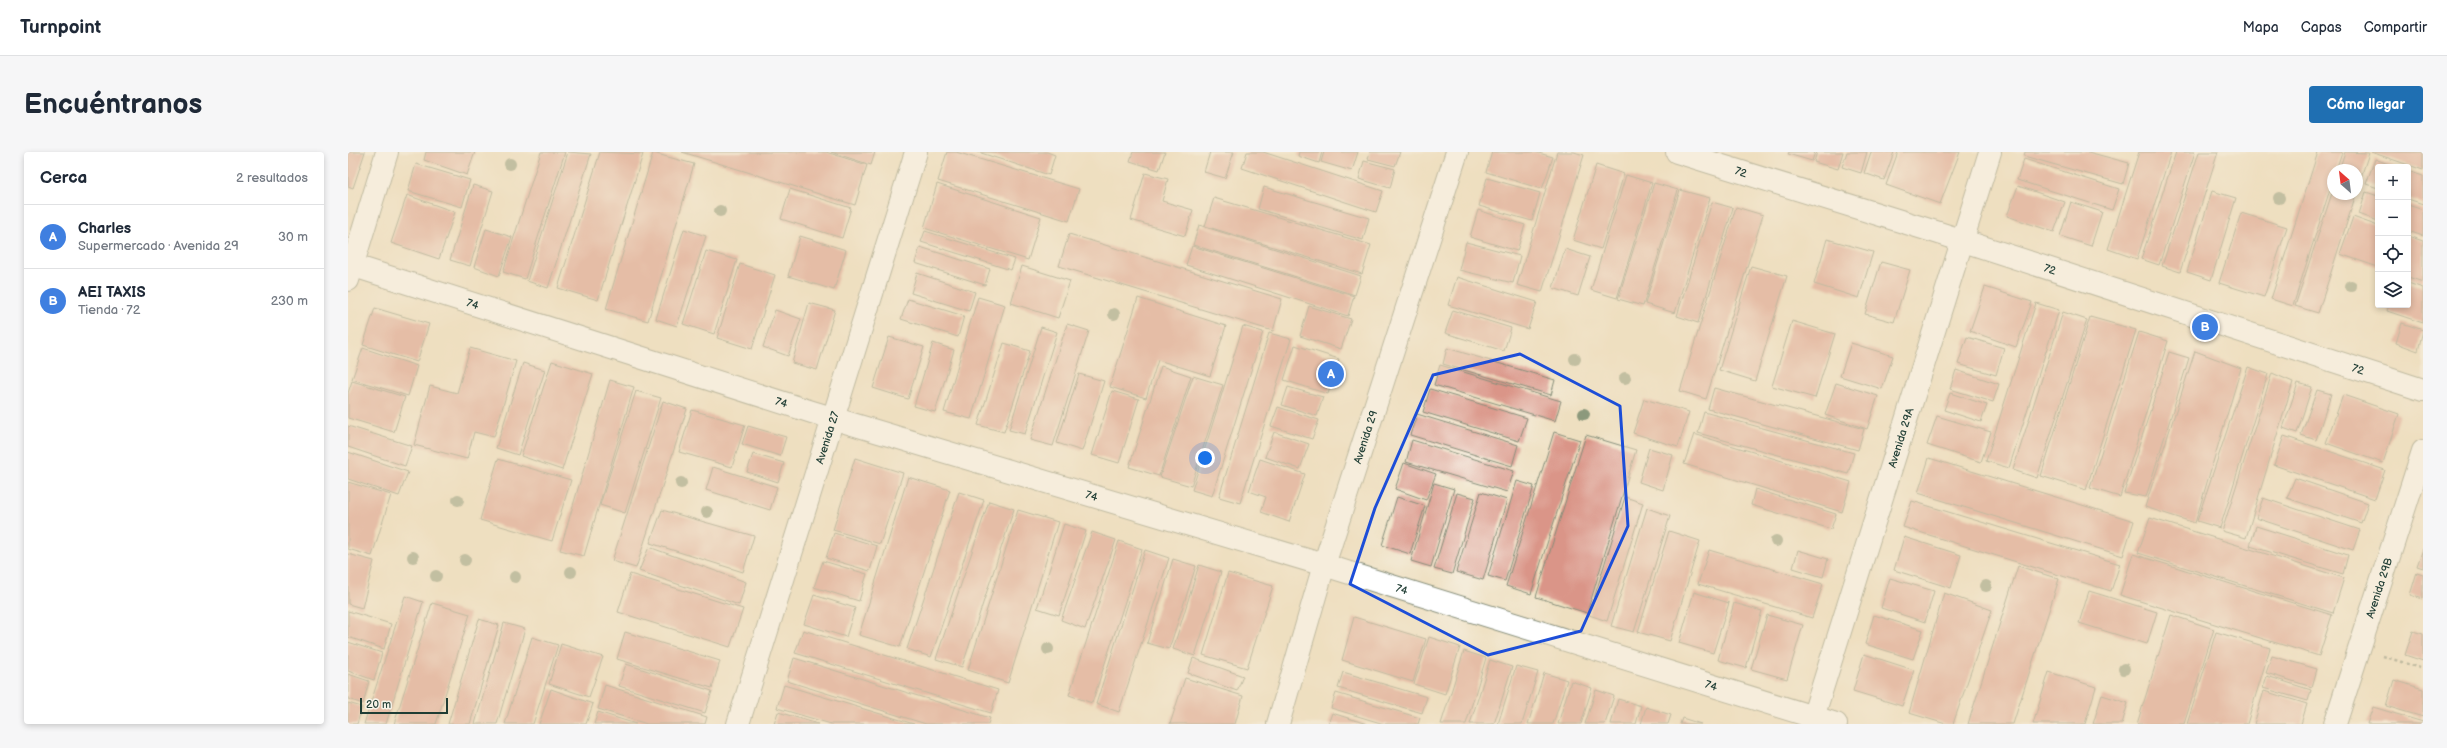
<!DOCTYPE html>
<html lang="es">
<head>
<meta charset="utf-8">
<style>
	:root { --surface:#fff; --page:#f6f6f7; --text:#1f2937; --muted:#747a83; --line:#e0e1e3; --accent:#1f6fb2 }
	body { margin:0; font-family:"Balsamiq Sans",sans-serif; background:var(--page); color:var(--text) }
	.controls { position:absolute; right:12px; top:12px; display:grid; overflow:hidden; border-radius:4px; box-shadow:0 2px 6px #0003 }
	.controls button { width:36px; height:36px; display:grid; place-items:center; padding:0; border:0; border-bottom:1px solid var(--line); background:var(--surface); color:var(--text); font:20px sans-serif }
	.compass { position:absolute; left:1979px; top:12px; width:36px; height:36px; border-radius:50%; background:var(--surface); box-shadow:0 2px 6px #0003; rotate:332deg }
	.scale { position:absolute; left:12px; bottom:10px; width:88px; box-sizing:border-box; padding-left:4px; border:2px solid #1f3d34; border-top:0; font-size:11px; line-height:14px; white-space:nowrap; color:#1f3d34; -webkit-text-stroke:3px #f7f3e8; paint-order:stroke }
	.you { position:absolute; left:857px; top:306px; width:14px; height:14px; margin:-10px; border:3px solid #fff; border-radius:50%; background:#1a73e8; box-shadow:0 0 0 6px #1a73e833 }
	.badge { display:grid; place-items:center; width:26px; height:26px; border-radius:50%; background:var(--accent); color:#fff; font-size:13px; font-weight:700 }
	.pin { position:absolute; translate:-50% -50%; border:2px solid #fff; box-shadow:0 1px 4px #0006 }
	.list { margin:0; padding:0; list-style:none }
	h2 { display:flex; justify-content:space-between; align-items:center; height:52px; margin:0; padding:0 16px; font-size:17px }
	h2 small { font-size:13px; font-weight:400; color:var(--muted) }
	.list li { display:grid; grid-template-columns:26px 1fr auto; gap:12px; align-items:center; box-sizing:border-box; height:64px; padding:0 16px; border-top:1px solid var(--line) }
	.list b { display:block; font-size:15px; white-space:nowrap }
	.list p { margin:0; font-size:13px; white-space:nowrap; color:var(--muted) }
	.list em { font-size:13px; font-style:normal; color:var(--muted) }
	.icon { flex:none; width:22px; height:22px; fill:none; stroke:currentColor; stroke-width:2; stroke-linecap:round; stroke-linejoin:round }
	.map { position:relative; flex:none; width:2075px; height:572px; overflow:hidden; border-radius:4px }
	header { display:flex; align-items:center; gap:24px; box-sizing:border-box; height:56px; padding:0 20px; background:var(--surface); border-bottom:1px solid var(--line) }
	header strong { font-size:19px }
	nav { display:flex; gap:22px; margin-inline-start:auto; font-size:14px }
	.intro { display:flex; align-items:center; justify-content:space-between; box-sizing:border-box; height:96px; padding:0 24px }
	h1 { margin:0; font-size:28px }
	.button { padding:10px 18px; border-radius:4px; background:var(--accent); color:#fff; font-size:14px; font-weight:700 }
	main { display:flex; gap:24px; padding:0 24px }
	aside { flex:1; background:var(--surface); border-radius:4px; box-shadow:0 2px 6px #0003 }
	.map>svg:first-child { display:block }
</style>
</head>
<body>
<header>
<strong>Turnpoint</strong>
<nav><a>Mapa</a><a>Capas</a><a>Compartir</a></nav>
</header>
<div class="intro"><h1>Encuéntranos</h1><a class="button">Cómo llegar</a></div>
<main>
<aside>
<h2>Cerca<small>2 resultados</small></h2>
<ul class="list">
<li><span class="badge" style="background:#3f7fe0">A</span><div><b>Charles</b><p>Supermercado · Avenida 29</p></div><em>30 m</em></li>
<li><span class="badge" style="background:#3f7fe0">B</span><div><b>AEI TAXIS</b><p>Tienda · 72</p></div><em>230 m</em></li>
</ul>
</aside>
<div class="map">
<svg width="2075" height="572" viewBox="0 0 2075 572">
	<rect width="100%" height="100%" fill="#f7f3e8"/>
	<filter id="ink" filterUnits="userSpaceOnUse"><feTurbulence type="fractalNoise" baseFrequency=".025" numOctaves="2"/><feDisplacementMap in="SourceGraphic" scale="8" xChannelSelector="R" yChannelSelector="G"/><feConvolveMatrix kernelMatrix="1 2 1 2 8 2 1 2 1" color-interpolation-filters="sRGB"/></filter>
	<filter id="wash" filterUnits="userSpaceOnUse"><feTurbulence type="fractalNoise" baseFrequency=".012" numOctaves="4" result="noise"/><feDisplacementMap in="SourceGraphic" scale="16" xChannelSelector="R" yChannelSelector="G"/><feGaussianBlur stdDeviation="0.9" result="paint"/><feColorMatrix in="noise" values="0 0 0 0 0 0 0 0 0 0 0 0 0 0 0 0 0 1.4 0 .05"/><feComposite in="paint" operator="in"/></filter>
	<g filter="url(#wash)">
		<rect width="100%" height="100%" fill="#eedfc0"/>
		<g id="blocks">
			<g fill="#da9588">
				<path d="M0 0H17L5 36 0 34Z"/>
				<path d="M78 0H127L119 23 76 8Z"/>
				<path d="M193 0H217L177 127 155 120Z"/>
				<path d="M220 0 243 2 200 136 179 129Z"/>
				<path d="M252 0 295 2 250 148 210 136Z"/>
				<path d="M334 0H478L519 13 507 53Z"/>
				<path d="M483 0H527L523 13Z"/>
				<path d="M599 0H608L731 37 721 69 590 29Z"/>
				<path d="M630 0H699L707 3 701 23Z"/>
				<path d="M785 0H817L811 18 782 9Z"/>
				<path d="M862 0H886L877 26 856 20Z"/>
				<path d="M899 0H915L1035 39 1028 60 894 16Z"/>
				<path d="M951 0H974L971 11 950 4Z"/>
				<path d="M976 0H1010L1004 19 973 10Z"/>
				<path d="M1022 0H1052L1047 14 1020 7Z"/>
				<path d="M1144 0H1187L1205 5 1194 37 1138 20Z"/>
				<path d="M1209 0H1226L1236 3 1194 140 1169 133Z"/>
				<path d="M1441 0H1467L1464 9 1440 2Z"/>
				<path d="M1469 0H1495L1490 17 1466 10Z"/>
				<path d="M1499 0H1519L1513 21 1494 15Z"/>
				<path d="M1523 0H1546L1536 28 1516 21Z"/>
				<path d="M1550 0H1612L1592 52 1538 33Z"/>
				<path d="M1677 0H1740L1781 11 1775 32 1676 4Z"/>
				<path d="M1791 0H1823L1789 107 1760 97Z"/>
				<path d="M1828 0H1847L1811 113 1793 107Z"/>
				<path d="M1851 0H1870L1832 120 1814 114Z"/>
				<path d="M1970 0H1994L1988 18H1985V28L1945 154 1923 147Z"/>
				<path d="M1997 0 2021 1 2009 37V18H1991Z"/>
				<path d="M2023 0H2075V18Z"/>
				<path d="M305 1 346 12 300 169 258 157Z"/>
				<path d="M1676 7 1771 37 1764 58 1669 28Z"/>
				<path d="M2027 7 2048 15H2030V36L2018 32Z"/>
				<path d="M1016 9 1047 17 1042 36 1011 27Z"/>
				<path d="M68 12 122 28 114 55 60 39Z"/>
				<path d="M1248 13 1276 22 1253 97 1225 88Z"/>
				<path d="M2060 19 2075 24V52L2060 47Z"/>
				<path d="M797 21 820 27 814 49 845 58 837 84 783 68Z"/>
				<path d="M1278 23 1304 31 1269 146 1243 138Z"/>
				<path d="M1139 26 1192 41 1184 69 1131 54Z"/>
				<path d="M1306 31 1330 38 1295 154 1270 147Z"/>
				<path d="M589 32 693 65 680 108 576 76Z"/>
				<path d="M125 33 145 39 122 114 102 108Z"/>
				<path d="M1670 34 1717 50 1706 80 1659 64Z"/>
				<path d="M916 35 1021 66 1015 88 910 57Z"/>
				<path d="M442 37 503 56 494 86 433 67Z"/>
				<path d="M1332 38 1362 46 1327 161 1297 152Z"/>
				<path d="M1985 38V42H2008L1970 161 1947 154Z"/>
				<path d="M1864 39 1888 46 1863 128 1839 120Z"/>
				<path d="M2018 40 2030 44V69L2011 62Z"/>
				<path d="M59 43 107 60 91 107 43 91Z"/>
				<path d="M866 46 1023 93 1014 122 857 74Z"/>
				<path d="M1364 50 1385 56 1350 171 1329 164Z"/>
				<path d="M1723 50 1754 60 1743 94 1712 84Z"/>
				<path d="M2060 53 2075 58V84L2060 79Z"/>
				<path d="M1388 55 1415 63 1358 247 1332 239Z"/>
				<path d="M1130 58 1177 73 1169 99 1122 85Z"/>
				<path d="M1893 61 1939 75 1916 145 1871 131Z"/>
				<path d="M2005 65 2030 74V115L1992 102Z"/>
				<path d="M851 73 1013 124 1007 143 845 93Z"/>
				<path d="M138 77 164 85 151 124 126 115Z"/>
				<path d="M336 77 358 84 329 174 308 167Z"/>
				<path d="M577 79 667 107 663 118 573 90Z"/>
				<path d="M721 82 934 147 925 179 711 114Z"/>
				<path d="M452 84 498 98 486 138 440 124Z"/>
				<path d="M2060 84 2075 89V130L2060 125Z"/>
				<path d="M1479 87 1525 100 1511 146 1466 132Z"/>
				<path d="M1118 90 1172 104 1165 131 1111 118Z"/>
				<path d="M844 94 1006 144 1000 164 838 113Z"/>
				<path d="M572 95 642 117 637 133 567 111Z"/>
				<path d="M1217 97 1242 105 1230 144 1205 136Z"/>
				<path d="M358 99 389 108 366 182 335 172Z"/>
				<path d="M1533 110 1562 118 1546 170 1517 162Z"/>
				<path d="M392 112 427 123 404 197 369 186Z"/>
				<path d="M674 114 722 129 710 166 663 151Z"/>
				<path d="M1403 114 1439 124 1407 229 1371 218Z"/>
				<path d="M569 121 627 140 621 159 563 141Z"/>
				<path d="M1109 125 1189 150 1180 177 1100 153Z"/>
				<path d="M2060 131 2075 136V171L2039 159 2041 153H2060Z"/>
				<path d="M1637 135 1684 150 1668 195 1622 179Z"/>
				<path d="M630 145 657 153 623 267 596 260Z"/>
				<path d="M790 146 878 174 862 224 810 208 798 246 762 235Z"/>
				<path d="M560 147 616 164 610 185 553 167Z"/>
				<path d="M461 151 487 158 469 218 444 211Z"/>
				<path d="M1688 151 1711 158 1661 316 1638 309Z"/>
				<path d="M961 154 1003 167 993 197 952 184Z"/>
				<path d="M27 156 81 172 69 210 15 193Z"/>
				<path d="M427 158 453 167 440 204 415 195Z"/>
				<path d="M1105 158 1163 176 1156 199 1097 181Z"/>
				<path d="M1715 160 1739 168 1689 326 1665 318Z"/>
				<path d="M1742 165 1788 178 1738 338 1693 324Z"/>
				<path d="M1444 169 1487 182 1467 246 1424 234Z"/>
				<path d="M2054 171 2075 178 2070 199 2048 191Z"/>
				<path d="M719 172 741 179 705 294 682 288Z"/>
				<path d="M895 174 915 180 864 344 844 338Z"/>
				<path d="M693 175 709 180 677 282 661 278Z"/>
				<path d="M1791 180 1820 189 1772 345 1742 336Z"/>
				<path d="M921 181 943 187 892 351 871 345Z"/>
				<path d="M541 185 576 195 560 247 525 236Z"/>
				<path d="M1619 185 1656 196 1648 223 1610 212Z"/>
				<path d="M585 191 606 198 587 260 566 254Z"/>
				<path d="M656 191 682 199 656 280 630 273Z"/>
				<path d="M1503 191 1545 204 1534 237 1492 224Z"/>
				<path d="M947 193 991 207 980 242 936 228Z"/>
				<path d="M15 196 69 214 60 244 4 227Z"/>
				<path d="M122 196 168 209 146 285 126 280 119 307 66 293 82 234 109 241Z"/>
				<path d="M1099 196 1207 228 1203 243 1095 212Z"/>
				<path d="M1847 199 1893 216 1847 371 1797 355Z"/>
				<path d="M1821 200 1841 206 1798 345 1776 341Z"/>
				<path d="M204 209 245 222 214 318 173 304Z"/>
				<path d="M175 211 197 218 170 303 148 296Z"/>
				<path d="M1092 213 1213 249 1207 269 1086 233Z"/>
				<path d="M813 214 843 224 811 324 781 315Z"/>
				<path d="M1900 215 1920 222 1872 376 1849 369Z"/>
				<path d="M1608 218 1651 232 1645 250 1602 237Z"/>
				<path d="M1924 221 1945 230 1898 386 1874 379Z"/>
				<path d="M731 222 756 229 734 299 709 291Z"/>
				<path d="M845 224 875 233 843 334 812 325Z"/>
				<path d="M262 228 286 235 236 404 212 398Z"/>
				<path d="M4 229 57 245 46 280 0 266V241Z"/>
				<path d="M1488 231 1530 244 1519 277 1477 263Z"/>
				<path d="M1950 231 1964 235 1949 281 1935 276Z"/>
				<path d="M940 235 975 245 969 264 934 253Z"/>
				<path d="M1366 236 1516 277 1510 298 1360 257Z"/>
				<path d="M1082 237 1179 266 1171 289 1075 260Z"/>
				<path d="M1969 238 1983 242 1968 288 1953 283Z"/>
				<path d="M288 239 313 246 277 361 252 353Z"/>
				<path d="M764 239 791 247 771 311 744 303Z"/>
				<path d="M1602 241 1639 253 1633 270 1596 258Z"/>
				<path d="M1995 243 2051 262 2035 311 1978 291Z"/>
				<path d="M1296 247 1341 260 1330 295 1285 281Z"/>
				<path d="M315 249 339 257 288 416 264 409Z"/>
				<path d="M930 255 971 268 964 287 923 274Z"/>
				<path d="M344 258 397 273 384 315 331 300Z"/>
				<path d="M1356 260 1506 301 1500 322 1350 281Z"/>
				<path d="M1069 262 1170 293 1164 314 1062 283Z"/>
				<path d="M1589 264 1643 280 1633 310 1579 293Z"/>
				<path d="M0 274 64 294 57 314 0 295Z"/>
				<path d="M400 274 438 285 432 304 394 292Z"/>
				<path d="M926 280 961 292 952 317 917 305Z"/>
				<path d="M1206 280 1232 288 1183 442 1158 434Z"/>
				<path d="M1346 282 1503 330 1494 360 1336 312Z"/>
				<path d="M1238 283 1288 298 1239 461 1188 445Z"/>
				<path d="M1936 284 2037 318 2027 347 1926 313Z"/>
				<path d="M1064 288 1166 319 1159 340 1058 310Z"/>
				<path d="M1301 296 1325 303 1315 338 1291 330Z"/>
				<path d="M0 300 60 320 51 344 0 327Z"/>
				<path d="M405 302 436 311 430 330 399 320Z"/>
				<path d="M507 306 555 321 532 392 485 378Z"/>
				<path d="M1581 306 1786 369 1775 404 1570 341Z"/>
				<path d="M150 307 223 328 204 389 132 368Z"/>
				<path d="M912 307 957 322 941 370 913 360 918 345 901 339Z"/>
				<path d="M1056 311 1088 322 1078 348 1047 337Z"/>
				<path d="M365 315 429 335 422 358 358 338Z"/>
				<path d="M560 325 602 338 552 495 511 483Z"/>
				<path d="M1947 326 2020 351 2013 371 1939 346Z"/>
				<path d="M1169 329 1186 334 1157 429 1140 424Z"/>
				<path d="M0 330 43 343 24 404 0 397Z"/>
				<path d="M1086 331 1106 337 1083 415 1063 409Z"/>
				<path d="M1407 337 1488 362 1483 377 1403 353Z"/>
				<path d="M611 340 636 348 583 505 559 497Z"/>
				<path d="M1133 340 1159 348 1135 428 1108 420Z"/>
				<path d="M1109 341 1127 346 1104 422 1086 417Z"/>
				<path d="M1049 345 1077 354 1062 402 1034 393Z"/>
				<path d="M1277 345 1295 351 1259 469 1241 463Z"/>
				<path d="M1915 346 2012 378 2005 398 1908 366Z"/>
				<path d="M641 349 666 357 614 515 588 507Z"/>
				<path d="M1564 349 1772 412 1763 439 1555 375Z"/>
				<path d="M1299 356 1322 364 1286 480 1263 474Z"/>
				<path d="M314 358 406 384 395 420 302 391Z"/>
				<path d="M670 358 710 370 660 531 620 518Z"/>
				<path d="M1802 366 1996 426 1985 461 1790 401Z"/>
				<path d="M716 372 738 379 711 463 689 456Z"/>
				<path d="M1908 374 2000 403 1995 422 1902 394Z"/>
				<path d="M1321 379 1352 389 1322 489 1290 480Z"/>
				<path d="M744 380 768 388 737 477 713 468Z"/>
				<path d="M486 381 529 394 522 419 478 406Z"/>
				<path d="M1556 385 1613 403 1603 436 1546 418Z"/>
				<path d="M771 389 794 397 744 551 721 543Z"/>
				<path d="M301 395 398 430 391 453 291 419Z"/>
				<path d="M2075 397V416L2069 414Z"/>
				<path d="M797 398 821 406 771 560 748 552Z"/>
				<path d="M1361 398 1475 432 1464 466 1350 432Z"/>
				<path d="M1450 398 1480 407 1475 425 1445 416Z"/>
				<path d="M0 402 26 409 14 456 0 452Z"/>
				<path d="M1785 402 1984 463 1971 504 1772 443Z"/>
				<path d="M825 407 848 414 821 497 799 491Z"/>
				<path d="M475 409 519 422 511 449 466 435Z"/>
				<path d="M851 413 873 420 847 504 825 497Z"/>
				<path d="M1670 414 1711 427 1665 572H1620Z"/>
				<path d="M2069 420 2075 422V447L2062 443Z"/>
				<path d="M880 421 925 434 899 516 855 503Z"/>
				<path d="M282 422 395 457 382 495 270 460Z"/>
				<path d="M1542 426 1586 439 1577 470 1533 456Z"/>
				<path d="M1741 439 1809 460 1799 492 1731 471Z"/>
				<path d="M1346 440 1381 451 1365 501 1331 491Z"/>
				<path d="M1596 441 1644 458 1605 572H1598L1561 561Z"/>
				<path d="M466 443 507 456 498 485 456 472Z"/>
				<path d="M57 444 75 450 38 572H16Z"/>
				<path d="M84 451 122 462 88 572H46Z"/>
				<path d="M1386 451 1414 459 1398 516 1370 508Z"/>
				<path d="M0 459 43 472 36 497 0 485Z"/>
				<path d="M1419 463 1455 473 1439 527 1403 517Z"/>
				<path d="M1526 463 1575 478 1565 507 1517 492Z"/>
				<path d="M1823 463 1866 477 1836 572H1789Z"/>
				<path d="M1006 465 1078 487 1065 530 994 508Z"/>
				<path d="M131 467 151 473 122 572H100Z"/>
				<path d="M156 471 177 477 149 572H127Z"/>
				<path d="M455 478 650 538 643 561 447 501Z"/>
				<path d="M2065 479 2075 482V509L2057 503Z"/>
				<path d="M277 480 372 509 364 536 269 507Z"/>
				<path d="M1868 480 1922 496 1899 572H1839Z"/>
				<path d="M184 485 210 493 185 572H157Z"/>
				<path d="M1081 485 1112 495 1097 542 1066 532Z"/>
				<path d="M0 490 34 501 26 528 0 519Z"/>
				<path d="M213 492 255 505 241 545 201 532Z"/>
				<path d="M1116 499 1138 506 1118 572H1093Z"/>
				<path d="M1516 502 1566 518 1554 554 1505 539Z"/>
				<path d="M1924 504 1969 517 1964 535 1918 521Z"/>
				<path d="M446 506 642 566 640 572H578L439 529Z"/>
				<path d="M845 506 895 524 889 539 840 521Z"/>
				<path d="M1142 508 1164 515 1146 572H1122Z"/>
				<path d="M278 512 364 539 357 561 271 534Z"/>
				<path d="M1168 514 1190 520 1174 572H1150Z"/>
				<path d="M995 520 1079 545 1074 561 990 536Z"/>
				<path d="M1701 520 1748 535 1737 572H1685Z"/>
				<path d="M1196 521 1219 528 1205 572H1180Z"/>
				<path d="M0 522 21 529 15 552 0 547Z"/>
				<path d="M1919 524 1963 538 1960 549 1915 536Z"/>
				<path d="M837 526 895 544 887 572H822Z"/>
				<path d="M2046 528 2075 537V565L2038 554Z"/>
				<path d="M1223 529 1244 536 1233 572H1210Z"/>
				<path d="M257 533 359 565 357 572H299L250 557Z"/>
				<path d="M436 533 566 572H483L429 556Z"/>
				<path d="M203 537 245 552 238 572H191Z"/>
				<path d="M1248 538 1266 544 1257 572H1237Z"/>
				<path d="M1916 539 1959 552 1953 572H1906Z"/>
				<path d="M988 541 1072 566 1070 572H1036L983 556Z"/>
				<path d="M1754 543 1780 551 1774 572H1745Z"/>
				<path d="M1270 547 1293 554 1288 572H1263Z"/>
				<path d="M0 551 14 555 9 572H0Z"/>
				<path d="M1298 555 1323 563 1320 572H1293Z"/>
				<path d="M2025 555 2075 570V572H2019Z"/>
				<path d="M250 560 288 572H246Z"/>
				<path d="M430 560 470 572H426Z"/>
				<path d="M984 561 1019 572H980Z"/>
				<path d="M1334 566 1353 572H1332Z"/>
			</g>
		</g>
	</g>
	<g filter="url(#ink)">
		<use href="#blocks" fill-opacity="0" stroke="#868e7a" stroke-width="1"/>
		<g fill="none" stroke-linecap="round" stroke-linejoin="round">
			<defs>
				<g id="minor">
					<path id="s1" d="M1329 0 1591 81 2075 238"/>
					<path id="s2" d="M0 112 464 260 976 413 1488 572"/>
					<path d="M0 128 39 0"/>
					<path id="s3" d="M390 572 568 0"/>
					<path id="s4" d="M930 572 976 413 1109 0"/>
					<path id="s5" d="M1463 572 1642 0"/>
					<path id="s6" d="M1987 572 2075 299"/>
				</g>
			</defs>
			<use href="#minor" stroke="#868e7a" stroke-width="24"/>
			<path stroke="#868e7a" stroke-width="2.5" stroke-dasharray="3 3" stroke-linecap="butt" d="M2035 504 2075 517"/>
			<use href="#minor" stroke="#fff" stroke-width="22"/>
		</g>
		<g fill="#8c997c">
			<circle cx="162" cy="12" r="6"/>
			<circle cx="1931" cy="46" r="6"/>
			<circle cx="372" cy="59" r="6"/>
			<circle cx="2003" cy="134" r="6"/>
			<circle cx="766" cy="162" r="6"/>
			<circle cx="1227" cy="207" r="6"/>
			<circle cx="1277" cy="226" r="6"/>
			<circle cx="1236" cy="262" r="6"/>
			<circle cx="333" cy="331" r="6"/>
			<circle cx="110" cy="348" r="6"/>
			<circle cx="359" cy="360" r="6"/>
			<circle cx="1428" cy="389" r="6"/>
			<circle cx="65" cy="405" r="6"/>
			<circle cx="117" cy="408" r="6"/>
			<circle cx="223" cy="420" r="6"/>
			<circle cx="88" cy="424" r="6"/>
			<circle cx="167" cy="425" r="6"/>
			<circle cx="1638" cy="434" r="6"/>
			<circle cx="700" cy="497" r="6"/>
			<circle cx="1776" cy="517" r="6"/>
		</g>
	</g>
	<path d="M0 0H2075V572H0ZM1172 202 1272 254 1280 374 1233 479 1140 503 1002 432 1027 356 1085 223Z" fill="#eedfc0" fill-opacity=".55" fill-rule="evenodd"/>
	<path fill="none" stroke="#1d4ed8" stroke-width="3" stroke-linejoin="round" d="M1172 202 1272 254 1280 374 1233 479 1140 503 1002 432 1027 356 1085 223Z"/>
	<g text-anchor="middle" stroke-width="3" stroke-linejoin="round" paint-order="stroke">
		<g font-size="11" fill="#1f3d34" stroke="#f7f3e8">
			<text dy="4" stroke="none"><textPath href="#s1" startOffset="67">72</textPath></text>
			<text dy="4" stroke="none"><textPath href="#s1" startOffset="391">72</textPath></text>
			<text dy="4" stroke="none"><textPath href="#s2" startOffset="131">74</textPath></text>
			<text dy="4" stroke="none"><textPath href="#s1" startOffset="715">72</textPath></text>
			<text dy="4" stroke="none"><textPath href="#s2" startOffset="455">74</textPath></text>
			<text dy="4" stroke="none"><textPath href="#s4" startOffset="300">Avenida 29</textPath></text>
			<text dy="4" stroke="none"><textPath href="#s3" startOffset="300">Avenida 27</textPath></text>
			<text dy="4" stroke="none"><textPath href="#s5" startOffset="300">Avenida 29A</textPath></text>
			<text dy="4" stroke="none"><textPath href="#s2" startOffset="779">74</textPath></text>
			<text dy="4" stroke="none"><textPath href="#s6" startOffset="143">Avenida 29B</textPath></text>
			<text dy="4" stroke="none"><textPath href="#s2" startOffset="1103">74</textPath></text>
			<text dy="4" stroke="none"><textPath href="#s2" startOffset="1427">74</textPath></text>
		</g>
	</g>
</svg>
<div class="controls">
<button>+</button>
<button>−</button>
<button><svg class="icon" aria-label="locate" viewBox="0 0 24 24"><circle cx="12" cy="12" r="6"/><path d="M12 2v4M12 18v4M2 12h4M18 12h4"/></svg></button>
<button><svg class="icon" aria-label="layers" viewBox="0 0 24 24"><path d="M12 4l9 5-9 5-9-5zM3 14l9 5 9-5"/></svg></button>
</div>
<svg class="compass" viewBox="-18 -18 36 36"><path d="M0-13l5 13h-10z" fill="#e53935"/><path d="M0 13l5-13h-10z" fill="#747a83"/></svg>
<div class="scale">20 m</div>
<div class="you"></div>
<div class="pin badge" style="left:983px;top:222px;background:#3f7fe0">A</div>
<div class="pin badge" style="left:1857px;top:175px;background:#3f7fe0">B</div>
</div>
</main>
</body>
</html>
